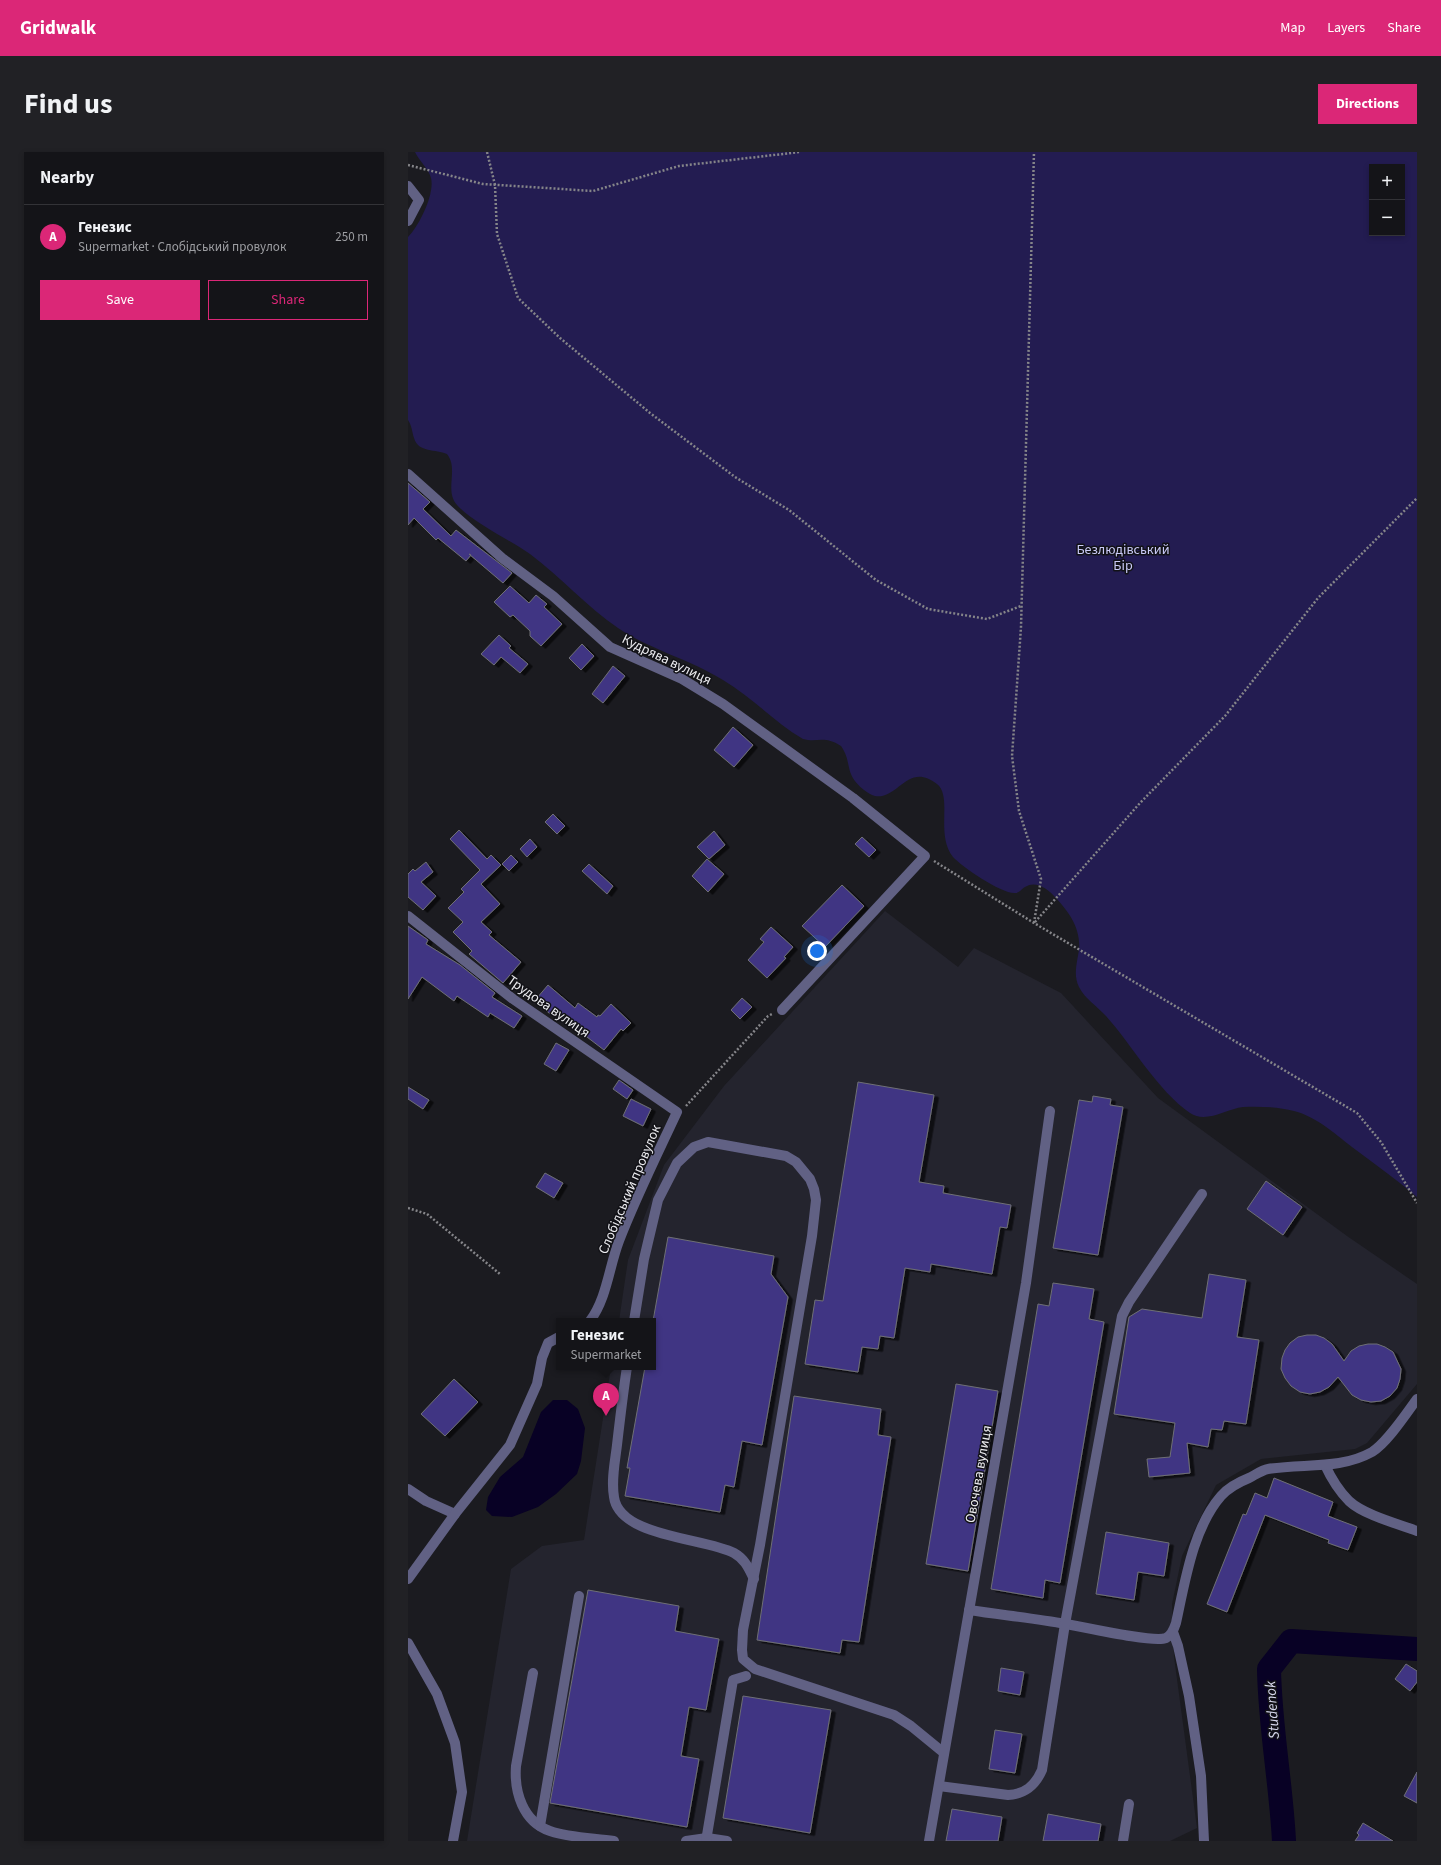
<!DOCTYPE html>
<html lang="en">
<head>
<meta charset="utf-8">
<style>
	:root { --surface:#141418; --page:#212125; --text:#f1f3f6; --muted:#9d9ea2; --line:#333337; --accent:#db2777 }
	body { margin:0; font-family:"Source Sans 3",sans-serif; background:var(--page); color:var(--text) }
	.controls { position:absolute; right:12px; top:12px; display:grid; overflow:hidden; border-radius:0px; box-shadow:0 2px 6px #0003 }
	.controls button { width:36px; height:36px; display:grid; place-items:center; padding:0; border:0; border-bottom:1px solid var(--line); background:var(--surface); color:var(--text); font:20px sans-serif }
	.you { position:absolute; left:409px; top:799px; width:14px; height:14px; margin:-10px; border:3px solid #fff; border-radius:50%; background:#1a73e8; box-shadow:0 0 0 6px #1a73e833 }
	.badge { display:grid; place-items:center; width:26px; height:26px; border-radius:50%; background:var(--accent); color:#fff; font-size:13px; font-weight:700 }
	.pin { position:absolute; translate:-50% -33px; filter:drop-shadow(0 1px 2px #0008) }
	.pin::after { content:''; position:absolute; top:21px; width:14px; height:12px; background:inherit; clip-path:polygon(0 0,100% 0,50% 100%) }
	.popup { position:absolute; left:148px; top:1166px; width:100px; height:52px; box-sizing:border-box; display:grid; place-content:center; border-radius:0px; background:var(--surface); filter:drop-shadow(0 1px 3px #0005); font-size:13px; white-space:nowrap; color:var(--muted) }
	.popup b { font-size:15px; color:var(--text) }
	.popup::after { content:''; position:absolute; left:50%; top:100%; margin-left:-8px; border:8px solid transparent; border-top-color:var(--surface) }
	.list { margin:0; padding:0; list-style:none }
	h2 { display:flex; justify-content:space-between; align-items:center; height:52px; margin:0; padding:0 16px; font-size:17px }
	h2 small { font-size:13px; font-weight:400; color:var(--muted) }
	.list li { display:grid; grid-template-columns:26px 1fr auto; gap:12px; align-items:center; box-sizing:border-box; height:64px; padding:0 16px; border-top:1px solid var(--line) }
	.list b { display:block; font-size:15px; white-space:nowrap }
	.list p { margin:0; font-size:13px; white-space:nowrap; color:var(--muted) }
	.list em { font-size:13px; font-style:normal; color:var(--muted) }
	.actions { display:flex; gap:8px; padding:12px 16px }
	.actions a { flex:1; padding:9px 0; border:1px solid var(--accent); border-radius:0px; text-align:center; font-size:14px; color:var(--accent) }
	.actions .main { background:var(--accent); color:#fff }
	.map { position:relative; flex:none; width:1009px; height:1689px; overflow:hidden; border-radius:0px }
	header { display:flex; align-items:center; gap:24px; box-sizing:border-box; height:56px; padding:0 20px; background:var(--accent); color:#fff }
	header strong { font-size:19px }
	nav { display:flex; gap:22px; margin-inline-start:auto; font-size:14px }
	.intro { display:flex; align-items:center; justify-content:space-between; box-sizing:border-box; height:96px; padding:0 24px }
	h1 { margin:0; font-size:28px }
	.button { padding:10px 18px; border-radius:0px; background:var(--accent); color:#fff; font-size:14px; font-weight:700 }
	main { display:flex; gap:24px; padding:0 24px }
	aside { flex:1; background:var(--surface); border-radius:0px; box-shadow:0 2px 6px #0003 }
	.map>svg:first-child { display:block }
</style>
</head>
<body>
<header>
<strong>Gridwalk</strong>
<nav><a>Map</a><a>Layers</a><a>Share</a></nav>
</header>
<div class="intro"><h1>Find us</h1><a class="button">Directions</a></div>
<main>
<aside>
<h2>Nearby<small></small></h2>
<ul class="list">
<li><span class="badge">A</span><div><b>Генезис</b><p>Supermarket · Слобідський провулок</p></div><em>250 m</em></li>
</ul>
<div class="actions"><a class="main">Save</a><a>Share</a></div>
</aside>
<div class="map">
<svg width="1009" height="1689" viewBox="0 0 1009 1689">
	<defs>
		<filter id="shadow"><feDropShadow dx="4.5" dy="2.5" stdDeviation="0" flood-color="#0009"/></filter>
	</defs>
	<rect width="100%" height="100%" fill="#1b1b20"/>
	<path fill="#24242e" d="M477 759 550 815 566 796 653 841 750 946 939 1084 1009 1132V1232L959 1291 947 1297 853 1307 808 1333 774 1404 764 1452 766 1505 789 1676 762 1689H59L103 1417 134 1394 176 1388 203 1215H245V1169H211L220 1108 256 1013 316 934Z"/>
	<path fill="#231c51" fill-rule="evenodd" d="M7 0H1009V1045C989 1028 968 1013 948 998 929 984 910 965 886 959 871 955 851 954 835 955 818 957 798 972 782 961 750 939 724 893 698 864 689 854 677 847 671 835 665 823 669 811 671 798 673 776 661 760 647 745 640 737 628 728 617 735 613 737 612 741 607 741 594 742 554 715 545 705 527 682 545 645 529 632 500 609 490 648 467 644 463 643 459 640 456 638 435 621 445 611 433 594 416 583 409 591 395 587 366 570 344 545 315 528 281 507 243 498 210 476 178 454 153 425 122 402 102 388 64 370 49 353 36 338 51 317 39 302 28 297 10 301 6 286 4 280 4 274 0 268V85C11 74 27 42 23 26 21 17 11 9 7 0ZM964 15H994V81H964Z"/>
	<path fill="#080125" d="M145 1248H159L170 1257 177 1276 173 1309 169 1322 148 1342 130 1355 104 1365 84 1364 78 1358 80 1345 92 1325 115 1305 133 1260Z"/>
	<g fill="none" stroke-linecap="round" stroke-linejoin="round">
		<path stroke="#080125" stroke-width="24" d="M876 1689C873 1631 862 1575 861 1517L883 1489 1009 1497"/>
	</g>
	<g fill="#3f3683" stroke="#6f6f75" filter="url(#shadow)">
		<path d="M0 331 22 350 15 357 43 384 48 378 104 421 95 431 61 402 63 403 58 409 30 386 28 388 6 366 0 373Z"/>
		<path d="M102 434 121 451 128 443 139 452 136 455 154 472 133 494 122 484V479L105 463 102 465 86 450Z"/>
		<path d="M91 483 103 494 101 496 120 512 112 521 93 505 86 513 73 502Z"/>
		<path d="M174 492 186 504 173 518 161 506Z"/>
		<path d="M205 514 217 524 195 551 184 542Z"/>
		<path d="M325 575 345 593 326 615 306 598Z"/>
		<path d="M145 662 157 674 149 682 137 670Z"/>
		<path d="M51 678 79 707 83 703 93 713 73 732 92 752 73 770 84 780 81 783 113 810 95 831 61 802 64 799 45 780 55 770 40 756 56 740 53 737 72 718 42 687Z"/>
		<path d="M306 679 317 693 301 707 289 695Z"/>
		<path d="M454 685 468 698 461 705 447 692Z"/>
		<path d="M122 687 129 695 119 705 112 697Z"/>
		<path d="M103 703 110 710 101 719 94 712Z"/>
		<path d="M299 707 316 722 300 740 284 724Z"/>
		<path d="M18 710 25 720 13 730 28 744 15 758 0 745V722L5 717 7 719Z"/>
		<path d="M181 712 205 734 199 742 174 719Z"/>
		<path d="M434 733 456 754 417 795 394 774Z"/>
		<path d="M0 774 20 788 18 792 52 813 87 841 84 845 114 864 106 876 82 861 80 865 49 844 46 849 14 825 0 847Z"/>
		<path d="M363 775 385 795 376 805 378 806 359 826 340 808 356 790 352 787Z"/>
		<path d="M140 833 167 856 170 851 189 865 190 863 192 864 203 852 223 871 215 879 213 877 196 898 145 859 142 862 129 850V846Z"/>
		<path d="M334 846 344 855 332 867 323 858Z"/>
		<path d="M148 891 161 898 148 919 136 912Z"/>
		<path d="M211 928 225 938 219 947 205 937Z"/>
		<path d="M450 930 526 943 511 1030 536 1034 535 1041 603 1053 599 1076 592 1075 584 1122 523 1112 522 1120 497 1116 486 1186 472 1184 470 1197 454 1195 450 1220 397 1212 407 1148 415 1149Z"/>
		<path d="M0 935 21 948 15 957 0 947Z"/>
		<path d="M685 944 703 947 702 953 715 955 690 1103 645 1096 671 948 684 950Z"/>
		<path d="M223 947 243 957 235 974 215 964Z"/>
		<path d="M137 1021 155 1031 146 1046 128 1035Z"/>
		<path d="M858 1029 894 1055 875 1083 839 1057Z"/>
		<path d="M260 1085 366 1104 363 1122 380 1145 354 1293 334 1289 326 1335 317 1333 312 1360 217 1344 222 1316H219L237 1215H245V1169Z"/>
		<path d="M801 1122 838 1128 829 1185 851 1188 838 1272 816 1269 814 1278 803 1277 800 1295 779 1291 782 1321 741 1325 739 1307 762 1305 767 1271 706 1262 721 1165 734 1157 794 1166Z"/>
		<path d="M645 1131 686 1137 681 1167 696 1170 652 1431 637 1428 635 1446 583 1437 630 1152 641 1154Z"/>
		<path d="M899 1183H908L916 1186 924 1192 936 1209 943 1199 951 1194 960 1192H969L977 1195 985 1200 993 1217 992 1227 989 1236 982 1244 973 1249 963 1250 953 1248 944 1243 930 1225 921 1235 912 1240 902 1242 892 1240 883 1234 877 1226 873 1217 874 1206 877 1198 882 1191 890 1185Z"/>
		<path d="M46 1227 70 1250 37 1284 13 1262Z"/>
		<path d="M548 1232 590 1239 560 1419 518 1412Z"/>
		<path d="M386 1244 473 1257 470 1283 483 1285 451 1490 434 1488 432 1501 349 1488Z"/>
		<path d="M866 1326 925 1350 920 1364 949 1375 940 1398 920 1391 921 1388 857 1363 819 1460 799 1452 835 1362 838 1363 847 1341 859 1346Z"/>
		<path d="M698 1380 761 1391 756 1424 730 1420 726 1448 688 1442Z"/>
		<path d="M180 1438 271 1454 267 1479 311 1487 298 1558 281 1555 273 1604 291 1607 279 1675 142 1651Z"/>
		<path d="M998 1512 1009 1519V1530L1002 1539 987 1527Z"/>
		<path d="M593 1516 616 1520 612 1543 590 1539Z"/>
		<path d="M335 1544 423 1558 402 1681 315 1666Z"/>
		<path d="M587 1578 614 1582 607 1621 581 1617Z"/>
		<path d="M1009 1620V1651L996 1644Z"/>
		<path d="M544 1657 594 1665 590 1689H538Z"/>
		<path d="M640 1662 693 1672 690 1689H635Z"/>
		<path d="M955 1671 985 1689H947L951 1683 949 1681Z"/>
	</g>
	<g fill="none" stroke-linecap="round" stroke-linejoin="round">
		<g stroke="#858589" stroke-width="2.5" stroke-dasharray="2 2" stroke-linecap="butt">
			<path d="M79 0 87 33 89 82 110 146 152 186 242 261 327 325 381 358 468 428 520 457 579 467 613 454"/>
			<path d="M0 13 75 32 185 39 271 14 392 0"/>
			<path d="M526 709 626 771 949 961 973 990 1009 1051"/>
			<path d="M627 770 732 651 817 564 910 446 1009 346"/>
			<path d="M626 771 633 727 611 659 604 604 613 475 626 0"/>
			<path d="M278 954 360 864 364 862"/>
			<path d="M0 1056 19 1062 92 1122"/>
		</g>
		<g stroke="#616184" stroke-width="10">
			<path d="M0 34 11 48 0 69"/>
			<path d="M0 322 94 406 145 444 202 495 274 527 315 552 445 646 517 704 374 858"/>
			<path d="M0 764 105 847 269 960C249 1003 228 1045 211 1089 201 1115 199 1146 182 1169"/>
			<path d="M226 1169 236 1107 250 1048 269 1011 286 995 300 990 378 1004 388 1010 402 1027 406 1037 408 1048 404 1084 352 1393 335 1478 334 1498 335 1507 347 1517 486 1563 503 1574 536 1601"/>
			<path d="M219 1215C215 1241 212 1267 209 1293 207 1310 203 1328 206 1345 211 1385 297 1386 326 1401 337 1407 341 1417 346 1427"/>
			<path d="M917 1313C923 1326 931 1339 941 1349 956 1363 990 1372 1009 1379"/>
			<path d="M0 1337 18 1349 47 1362"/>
			<path d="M0 1427 47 1362 102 1293 129 1232 134 1206 140 1191 151 1185"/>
			<path d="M561 1458C593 1463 626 1466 658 1472 676 1475 745 1491 758 1486 764 1483 766 1477 768 1471 777 1430 785 1376 813 1344 820 1336 831 1330 841 1326 847 1323 854 1318 860 1317 895 1311 932 1318 964 1300 979 1291 998 1262 1009 1247"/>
			<path d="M765 1480 770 1494 781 1544 793 1624 796 1689"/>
			<path d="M0 1491 29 1542 47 1591 54 1640 45 1689"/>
			<path d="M125 1521 108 1614C106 1640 115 1670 142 1679 162 1686 186 1686 206 1689"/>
			<path d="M531 1634 600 1643C617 1642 627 1634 634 1618L657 1472 714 1164 721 1150 794 1042"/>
			<path d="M132 1674 171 1444"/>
			<path d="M278 1689 299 1686 319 1689"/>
			<path d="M298 1689 325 1528 338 1524"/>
			<path d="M521 1689 618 1131 642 959"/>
			<path d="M715 1689 721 1652"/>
		</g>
	</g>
	<g text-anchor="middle" stroke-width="3" stroke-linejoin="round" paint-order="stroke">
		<g font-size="14" fill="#cacaf7" stroke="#121217">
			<text x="715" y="402">Безлюдівський<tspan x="715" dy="16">Бір</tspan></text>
		</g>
		<g font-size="14" fill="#ebebef" stroke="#121217">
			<text transform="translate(259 507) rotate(26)" y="5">Кудрява вулиця</text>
			<text transform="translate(141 854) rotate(35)" y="5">Трудова вулиця</text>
			<text transform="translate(221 1037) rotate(-67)" y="5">Слобідський провулок</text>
			<text transform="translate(570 1322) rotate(-80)" y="5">Овочева вулиця</text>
		</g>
		<g font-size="15" font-style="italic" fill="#d5d6ec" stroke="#121217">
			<text transform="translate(864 1558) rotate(-94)" y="5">Studenok</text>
		</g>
	</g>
</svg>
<div class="controls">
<button>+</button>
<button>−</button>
</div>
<div class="you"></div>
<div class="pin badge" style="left:198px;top:1264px">A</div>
<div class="popup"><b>Генезис</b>Supermarket</div>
</div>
</main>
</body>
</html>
